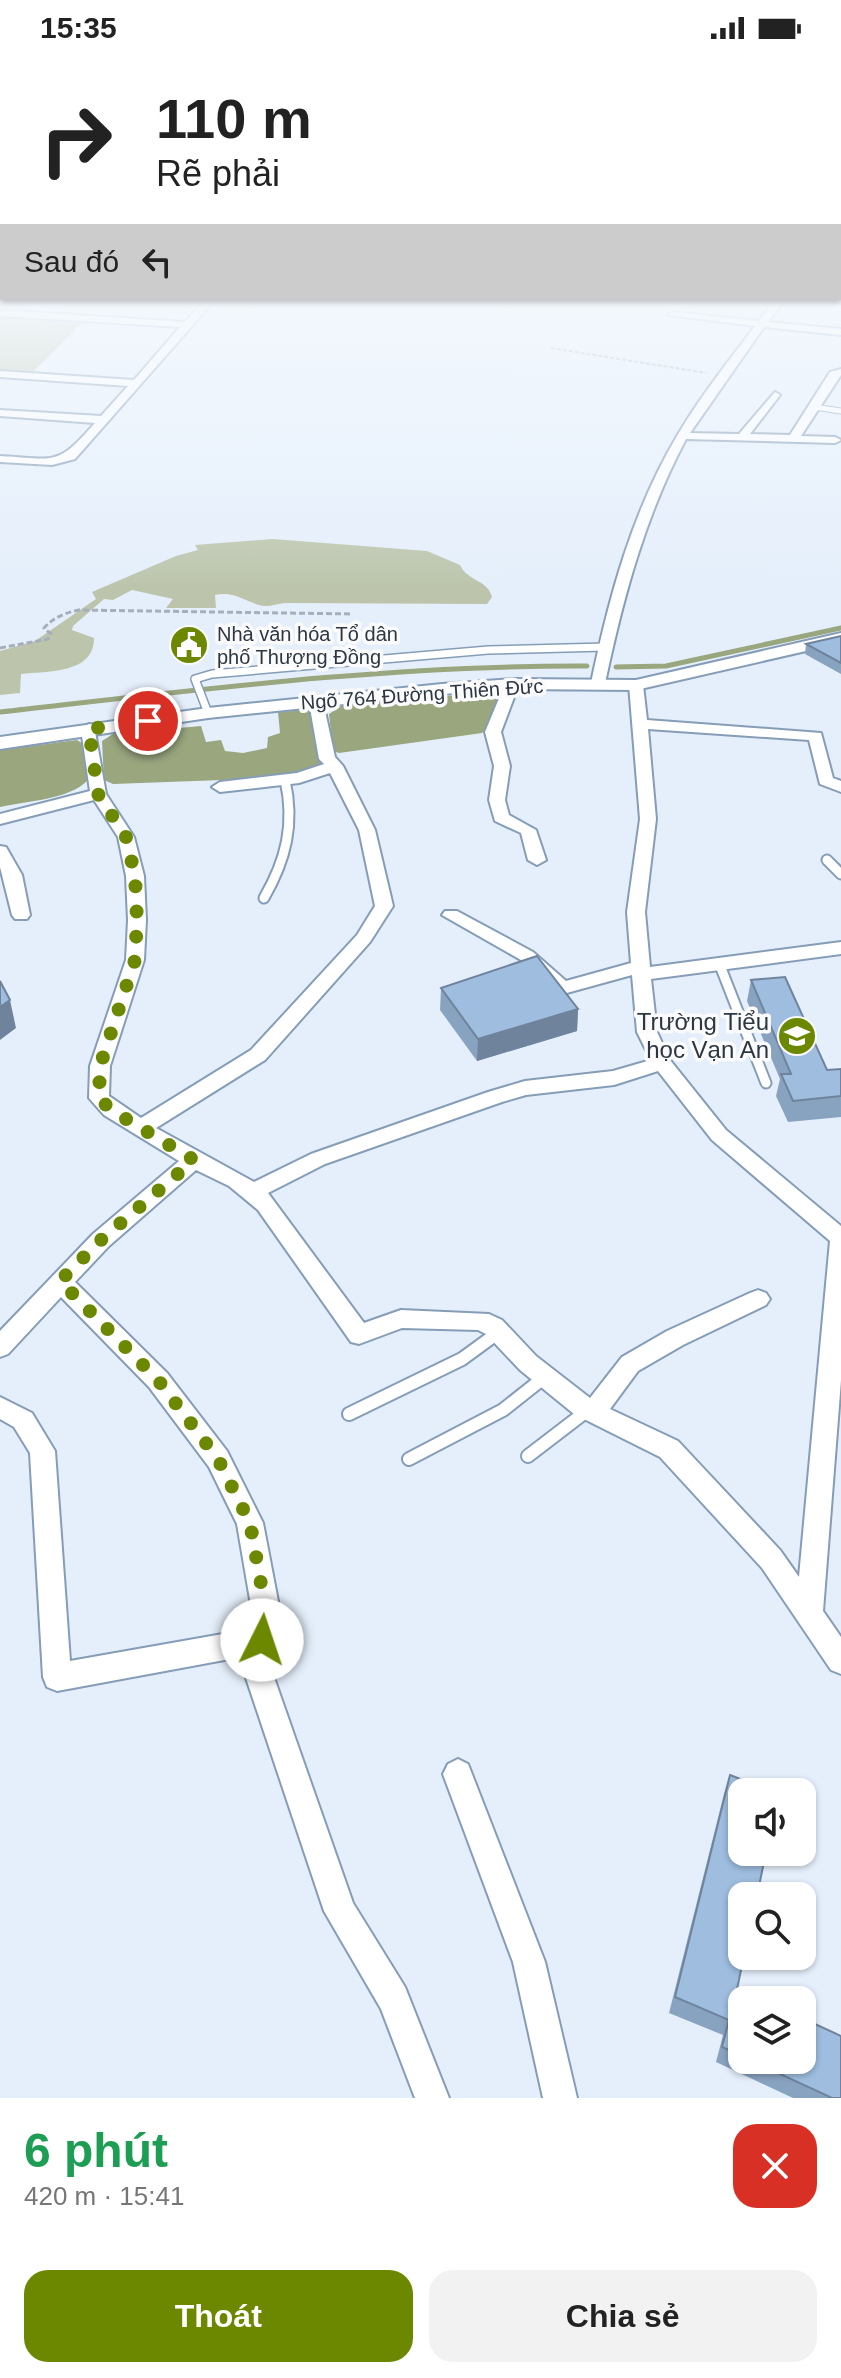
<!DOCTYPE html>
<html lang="vi">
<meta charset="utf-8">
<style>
body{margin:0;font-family:Arial,sans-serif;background:#f2f2f2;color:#222;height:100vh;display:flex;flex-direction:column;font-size:30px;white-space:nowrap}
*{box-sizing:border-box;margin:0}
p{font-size:26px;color:#767676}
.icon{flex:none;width:44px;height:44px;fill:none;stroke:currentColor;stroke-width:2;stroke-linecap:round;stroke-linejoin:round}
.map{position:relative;height:2042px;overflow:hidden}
.drawer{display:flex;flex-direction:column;background:#fff;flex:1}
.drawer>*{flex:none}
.guide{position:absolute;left:0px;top:0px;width:842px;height:244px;box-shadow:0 2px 6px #0004;background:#fff;color:#222;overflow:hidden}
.fabs{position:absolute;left:728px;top:1722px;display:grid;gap:16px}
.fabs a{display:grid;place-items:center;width:88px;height:88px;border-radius:16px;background:#fff;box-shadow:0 2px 6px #0004;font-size:40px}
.pin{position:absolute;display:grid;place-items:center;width:68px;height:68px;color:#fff;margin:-34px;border:4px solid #fff;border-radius:50%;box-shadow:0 2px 8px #0007}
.me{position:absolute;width:88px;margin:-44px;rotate:4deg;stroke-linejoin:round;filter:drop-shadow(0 0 6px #0008)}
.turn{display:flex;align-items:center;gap:28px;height:168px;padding:0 24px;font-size:36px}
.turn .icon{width:104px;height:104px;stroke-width:2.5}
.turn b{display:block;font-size:56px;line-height:68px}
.then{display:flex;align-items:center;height:76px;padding:0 24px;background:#0003;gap:16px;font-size:30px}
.round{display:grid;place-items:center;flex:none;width:84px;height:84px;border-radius:24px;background:#f2f2f2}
.summary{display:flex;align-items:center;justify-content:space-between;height:136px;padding:0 24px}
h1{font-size:48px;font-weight:700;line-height:60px;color:#1e9e55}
.action{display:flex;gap:16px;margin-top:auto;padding:16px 24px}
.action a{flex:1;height:92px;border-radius:24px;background:#6b8800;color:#fff;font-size:32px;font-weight:700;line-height:92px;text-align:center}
.action a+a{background:#f2f2f2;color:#222}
.status{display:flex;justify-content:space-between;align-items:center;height:56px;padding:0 40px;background:#fff;direction:ltr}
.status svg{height:22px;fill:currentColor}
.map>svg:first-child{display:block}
.green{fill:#bcc5ac}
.water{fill:#99a67e}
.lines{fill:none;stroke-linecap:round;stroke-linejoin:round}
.stream{stroke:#99a67e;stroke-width:5}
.service-far3-casing{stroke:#859db7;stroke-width:7}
.service-far2-casing{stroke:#859db7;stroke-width:10}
.service-far1-casing{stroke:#859db7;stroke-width:13}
.service-casing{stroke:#859db7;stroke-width:16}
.minor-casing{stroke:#859db7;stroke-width:4}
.tertiary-casing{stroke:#859db7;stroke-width:4}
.path-far1{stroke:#a5afbb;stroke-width:2;stroke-dasharray:4 2;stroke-linecap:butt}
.path{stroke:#a5afbb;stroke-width:3;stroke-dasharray:6 3;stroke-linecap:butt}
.service-far3{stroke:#fff;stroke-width:5}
.service-far2{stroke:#fff;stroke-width:7}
.service-far1{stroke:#fff;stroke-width:9}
.service{stroke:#fff;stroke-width:12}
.minor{fill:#fff;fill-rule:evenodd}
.tertiary{fill:#fff;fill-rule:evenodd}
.wall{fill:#88a3c0}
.shaded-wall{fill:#6f849c}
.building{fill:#9ebddf;stroke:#6f849c;stroke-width:2}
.route{stroke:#6b8800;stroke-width:14;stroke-dasharray:0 25.2}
.labels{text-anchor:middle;stroke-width:7;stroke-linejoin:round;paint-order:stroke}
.far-poi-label{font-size:20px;fill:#2d3742;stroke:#fbfbfb;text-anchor:start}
.far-street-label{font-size:20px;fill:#2d3742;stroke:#fbfbfb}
.poi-label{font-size:24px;fill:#2d3742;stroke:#fbfbfb;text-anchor:end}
</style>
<div class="status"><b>15:35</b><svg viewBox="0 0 49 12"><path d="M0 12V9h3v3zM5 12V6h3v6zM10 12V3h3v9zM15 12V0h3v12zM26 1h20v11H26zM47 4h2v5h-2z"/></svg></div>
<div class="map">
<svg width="841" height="2042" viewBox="0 0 841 2042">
<rect width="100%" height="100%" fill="#e5effb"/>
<g class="green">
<polygon points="0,262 82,267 33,316 0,314"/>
<path d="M273 483 427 495 460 509C467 525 488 524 492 541L487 548 285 547C276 548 267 552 259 549 243 544 233 535 215 539L216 552H166L173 543 132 534 113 544 104 543 73 570 72 574 94 582C94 618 48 615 21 618L20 637 0 639V595L35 585 96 543 92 536 176 500 198 494 195 489Z"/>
</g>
<g class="water">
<polygon points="482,637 490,637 499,645 490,669 482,677 339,697 333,695 329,658 343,649"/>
<polygon points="307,654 312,655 323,702 317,712 277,722 113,728 104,724 102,685 113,678 201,670 206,686 221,684 225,695 243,697 267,692 268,681 280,677 278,656"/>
<path d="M77 684 83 688 88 724C69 744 26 745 0 751V694Z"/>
</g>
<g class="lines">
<g class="stream">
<polyline points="616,611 666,610 841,572"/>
<path d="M0 656C196 634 390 609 587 610"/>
</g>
<g class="service-far3-casing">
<polyline id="service-far3" points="814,351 841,355"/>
</g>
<g class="service-far2-casing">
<polyline id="service-far2" points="208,657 195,623 212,618 488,594 605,591"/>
</g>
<g class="service-far1-casing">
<g id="service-far1">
<polyline points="827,804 841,818"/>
<path d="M264 842C286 804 295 768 285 724"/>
<polyline points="719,907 766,1027"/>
</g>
</g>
<g class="service-casing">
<g id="service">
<polyline points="349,1358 462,1303 499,1276"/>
<polyline points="528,1400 588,1354"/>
<polyline points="409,1403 503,1354 546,1320"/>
</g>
</g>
<g class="minor-casing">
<g id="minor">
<path d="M204 245H214L75 403 52 409 0 406V400C57 403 56 411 95 367L0 360V354L101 360 128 330 0 321V315L134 324 180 271 0 260V254L185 266Z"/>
<path d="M774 245H784L768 266 841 273V279L764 271 690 377 739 378 775 336 780 339 750 378 790 379 830 316 841 313V319L801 380 835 381 841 384 835 387 686 383C645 460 623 542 605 627L603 630H593L591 627C609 541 632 456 677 380 700 341 728 306 755 270L668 259 673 256 759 265Z"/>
<polygon points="512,624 519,628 501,676 510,710 505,744 509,759 536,774 546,804 537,809 528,804 521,777 495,765 489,744 494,710 485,676 505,628"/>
<path d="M636 625 643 629 647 664 821 677 833 722 841 725V736L820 728 809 684 648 673 656 763 645 856 650 911 841 886V898L651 923 657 976 670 1004 726 1074 841 1170V1324L823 1555 841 1581V1618L831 1614 762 1512 660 1401 574 1358 520 1314 486 1278 478 1274 402 1272 359 1288 351 1286 258 1154 229 1130 196 1114 109 1190 75 1226 167 1317 227 1395 263 1467 281 1561 271 1613 353 1847 405 1931 449 2042H415L381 1953 324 1855 243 1613 246 1600 57 1635 47 1631 43 1621 30 1397 14 1371 0 1363V1341L32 1357 55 1395 70 1605 251 1573 253 1561 237 1468 209 1411 149 1331 61 1241 8 1298 0 1301V1275L93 1178 179 1105 104 1059 89 1042 90 1010 126 904 128 864 126 820 118 781 94 744 0 768V758L90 735 81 673 89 668 94 670 106 738 134 781 144 820 146 864 144 904 110 1010 109 1040 141 1062 251 994 357 879 375 850 359 774 330 717 299 727 220 736 212 731 220 726 297 717 324 708 319 703 309 646 316 642 323 646 335 701 343 710 375 774 393 850 370 886 265 1004 156 1072 254 1126 311 1098 488 1036 525 1025 613 1015 651 1004 637 976 632 919 563 938 556 936 521 904 442 859 445 855H457L533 896 566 925 631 907 627 856 640 763 629 629ZM658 1015 712 1084 830 1185 799 1521 780 1494 678 1385 610 1353 638 1315 683 1289 766 1249 770 1243 766 1237 758 1234 750 1237 667 1275 622 1301 590 1342 536 1300 502 1264 489 1258 401 1254 364 1267 268 1137 325 1108 502 1046 526 1039 614 1029Z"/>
<polygon points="0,790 6,791 22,819 30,859 27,863 15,863 12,859 0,811"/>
<polygon points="458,1703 468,1708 545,1906 577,2042 543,2042 513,1906 443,1718 448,1708"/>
</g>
</g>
<g class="tertiary-casing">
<polygon id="tertiary" points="841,577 841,587 636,634 512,633 442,638 208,662 0,693 0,681 208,652 442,628 512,623 636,624"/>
</g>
<polyline class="path-far1" points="551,292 706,317"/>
<path class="path" d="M0 592 48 583 51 578 44 572C54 561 65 557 79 554L353 558"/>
<use href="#service-far3" class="service-far3"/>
<use href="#service-far2" class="service-far2"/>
<use href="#service-far1" class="service-far1"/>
<use href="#service" class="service"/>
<use href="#minor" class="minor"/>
<use href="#tertiary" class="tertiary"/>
</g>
<g class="wall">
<polygon points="841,580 841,618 805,598 806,588"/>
<polygon points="751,924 827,1014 841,1013 841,1061 788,1066 776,1040 780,1023 747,945"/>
<polygon points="441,932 578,953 577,975 477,1005 440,954"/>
<polygon points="730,1719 737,1933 742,1944 742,2004 802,2004 841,2042 793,2042 716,2006 723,1979 669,1957 724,1738"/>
</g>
<g class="shaded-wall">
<polygon points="10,944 16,972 0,984 0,951"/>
<polygon points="578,953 577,975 477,1005 478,983"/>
</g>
<g class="building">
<polygon points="841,580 841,607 806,588"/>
<polygon points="537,900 578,953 478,983 441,932"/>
<polygon points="785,921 827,1014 841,1013 841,1040 793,1045 781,1018 791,1018 751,924"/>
<polygon points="0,925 10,944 0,951"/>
<polygon points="730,1719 774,1736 742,1736 742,1796 766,1796 757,1840 742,1840 742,1900 744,1900 737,1933 761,1944 742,1944 742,2000 722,1991 729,1964 675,1941"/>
<polygon points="802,1962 841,1980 841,2042 832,2042 750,2004 802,2004"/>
</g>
<linearGradient id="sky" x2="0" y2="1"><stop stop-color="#88aebe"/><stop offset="0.46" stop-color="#f3f8fd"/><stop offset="1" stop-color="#f3f8fd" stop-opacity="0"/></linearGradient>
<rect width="841" height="531" fill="url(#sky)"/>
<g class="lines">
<polyline class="route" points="148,665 89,673 98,738 126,781 135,820 137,864 135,904 100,1010 99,1042 111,1054 194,1104 101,1184 60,1225 158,1324 218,1403 250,1467 267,1561 262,1584"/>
</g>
<defs>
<g id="civic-disc" transform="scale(2)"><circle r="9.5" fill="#6b8800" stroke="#fbfbfb"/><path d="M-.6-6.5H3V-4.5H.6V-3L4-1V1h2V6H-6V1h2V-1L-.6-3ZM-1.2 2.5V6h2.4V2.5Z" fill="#fff"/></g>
<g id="school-disc" transform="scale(2)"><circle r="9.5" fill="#6b8800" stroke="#fbfbfb"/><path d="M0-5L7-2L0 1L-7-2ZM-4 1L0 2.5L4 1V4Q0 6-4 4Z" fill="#fff"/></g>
</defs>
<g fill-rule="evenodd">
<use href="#civic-disc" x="189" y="589"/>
<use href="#school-disc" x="797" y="980"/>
</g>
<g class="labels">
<g class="far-poi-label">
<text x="217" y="585">Nhà văn hóa Tổ dân<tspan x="217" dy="23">phố Thượng Đồng</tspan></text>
</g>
<g class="far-street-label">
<text transform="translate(422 638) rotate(-4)" y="7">Ngõ 764 Đường Thiên Đức</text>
</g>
<g class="poi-label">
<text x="769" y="974">Trường Tiểu<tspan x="769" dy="28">học Vạn An</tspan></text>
</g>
</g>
</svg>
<div class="fabs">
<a><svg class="icon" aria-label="sound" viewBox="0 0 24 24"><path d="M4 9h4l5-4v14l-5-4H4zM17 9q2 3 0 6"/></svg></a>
<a><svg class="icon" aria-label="search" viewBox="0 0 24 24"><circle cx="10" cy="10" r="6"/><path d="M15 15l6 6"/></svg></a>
<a><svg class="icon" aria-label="layers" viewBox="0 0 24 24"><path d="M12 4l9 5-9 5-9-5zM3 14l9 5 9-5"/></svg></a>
</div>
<div class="pin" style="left:148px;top:665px;background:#d93025"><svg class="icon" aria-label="arrive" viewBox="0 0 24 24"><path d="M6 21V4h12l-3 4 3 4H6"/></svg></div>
<svg class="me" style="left:262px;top:1584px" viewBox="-20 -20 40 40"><circle r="19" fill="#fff"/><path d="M0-13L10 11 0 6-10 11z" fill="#6b8800"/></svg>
<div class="guide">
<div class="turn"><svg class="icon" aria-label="right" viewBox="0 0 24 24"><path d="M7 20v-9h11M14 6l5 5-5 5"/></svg><div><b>110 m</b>Rẽ phải</div></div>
<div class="then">Sau đó<svg class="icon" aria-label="left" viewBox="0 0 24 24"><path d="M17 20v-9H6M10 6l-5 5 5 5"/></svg></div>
</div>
</div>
<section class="drawer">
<div class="summary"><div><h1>6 phút</h1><p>420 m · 15:41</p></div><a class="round" style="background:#d93025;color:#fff"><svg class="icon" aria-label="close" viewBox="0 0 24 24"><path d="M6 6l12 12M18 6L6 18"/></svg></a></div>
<div class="action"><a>Thoát</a><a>Chia sẻ</a></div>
</section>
